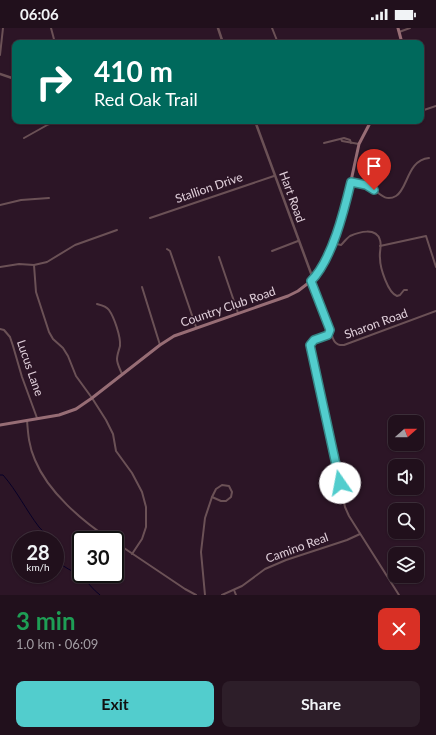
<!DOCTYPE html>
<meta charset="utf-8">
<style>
body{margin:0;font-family:Lato,sans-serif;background:#2d1e29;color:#f1f3f6;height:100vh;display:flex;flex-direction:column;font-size:15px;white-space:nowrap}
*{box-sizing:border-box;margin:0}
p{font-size:13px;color:#a29da3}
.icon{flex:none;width:22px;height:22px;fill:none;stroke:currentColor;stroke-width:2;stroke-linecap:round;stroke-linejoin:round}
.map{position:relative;height:567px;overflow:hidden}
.drawer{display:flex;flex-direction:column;background:#21101c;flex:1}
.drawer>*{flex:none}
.hud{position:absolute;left:12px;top:12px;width:412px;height:84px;border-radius:8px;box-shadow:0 1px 3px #0004,0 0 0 1px #3e303b;background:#00695c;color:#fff;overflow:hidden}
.needle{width:26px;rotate:69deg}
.controls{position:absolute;left:388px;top:387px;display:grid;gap:8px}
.controls a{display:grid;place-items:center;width:36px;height:36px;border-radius:8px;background:#21101c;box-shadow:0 1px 3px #0004,0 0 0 1px #3e303b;font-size:20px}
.speed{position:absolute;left:12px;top:503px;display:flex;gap:8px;font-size:20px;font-weight:700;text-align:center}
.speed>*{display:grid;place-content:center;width:52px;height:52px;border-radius:50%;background:#21101c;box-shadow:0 1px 3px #0004,0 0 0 1px #3e303b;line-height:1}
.speed small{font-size:10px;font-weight:400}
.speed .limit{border:2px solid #111;border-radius:6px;background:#fff;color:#111}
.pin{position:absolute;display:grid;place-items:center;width:34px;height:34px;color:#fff;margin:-41px -17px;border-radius:50% 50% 50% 0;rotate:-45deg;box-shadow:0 0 4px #0007}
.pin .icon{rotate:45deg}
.me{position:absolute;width:44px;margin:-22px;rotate:348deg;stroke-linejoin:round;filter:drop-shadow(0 0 3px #0008)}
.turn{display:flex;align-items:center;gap:14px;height:84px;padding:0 16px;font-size:18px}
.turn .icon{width:52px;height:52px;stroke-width:2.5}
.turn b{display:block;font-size:28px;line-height:34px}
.round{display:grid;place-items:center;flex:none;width:42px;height:42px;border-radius:8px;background:#2d1e29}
.head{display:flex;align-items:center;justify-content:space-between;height:68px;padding:0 16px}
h1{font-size:24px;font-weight:700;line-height:30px;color:#1e9e55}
.cta{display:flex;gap:8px;margin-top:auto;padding:8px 16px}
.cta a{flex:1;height:46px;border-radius:8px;background:#52cdcd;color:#111;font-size:16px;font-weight:700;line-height:46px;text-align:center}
.cta a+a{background:#2d1e29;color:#f1f3f6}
.status{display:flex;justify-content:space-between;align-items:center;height:28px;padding:0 20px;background:#21101c;direction:ltr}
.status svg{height:11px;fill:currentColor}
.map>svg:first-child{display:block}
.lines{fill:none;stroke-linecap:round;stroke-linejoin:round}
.stream{stroke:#070027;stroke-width:1}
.minor{stroke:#6b5156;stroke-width:2}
.tertiary{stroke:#6b5156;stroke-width:2.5}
.secondary{stroke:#976d75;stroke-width:3}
.route-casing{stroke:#358585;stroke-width:10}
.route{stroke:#52cdcd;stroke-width:7}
.labels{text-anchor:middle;stroke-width:3.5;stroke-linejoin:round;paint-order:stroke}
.street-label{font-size:12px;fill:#e2d1dc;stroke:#2c1526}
</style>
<div class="status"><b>06:06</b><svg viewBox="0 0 49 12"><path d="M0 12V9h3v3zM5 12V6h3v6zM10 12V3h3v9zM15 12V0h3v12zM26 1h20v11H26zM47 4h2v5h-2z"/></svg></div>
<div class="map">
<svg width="436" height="567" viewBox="0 0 436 567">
<rect width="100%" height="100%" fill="#2c1526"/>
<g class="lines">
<g class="stream">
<path d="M0 447H3C17 463 26 482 39 499 43 504 48 506 52 512"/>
<path d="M55 532C63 539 73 543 82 549 88 554 93 562 100 567"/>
</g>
<g class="minor">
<polyline points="51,0 55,15"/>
<polyline points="272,0 278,15"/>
<polyline points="399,4 410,0"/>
<polyline points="0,27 3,0"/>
<polyline points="421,83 436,78"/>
<polyline points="24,110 49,96"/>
<polyline points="341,111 342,113 359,116"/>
<polyline points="324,115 344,110 350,112 351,115"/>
<path d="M351 154C357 155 364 155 369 158 378 163 384 175 396 168 408 161 407 132 429 130"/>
<polyline points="0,177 21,172 49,170"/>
<polyline points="150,190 274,148"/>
<path d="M332 215 341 217C344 214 347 210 350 208 359 204 376 199 380 212 382 218 379 224 380 230 380 240 388 265 397 268L400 267 404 262H407"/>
<polyline points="380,218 426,208 436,239"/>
<polyline points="167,221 170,223 196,299"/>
<polyline points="272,223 298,213"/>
<polyline points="219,229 238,285"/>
<polyline points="34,237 36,264 49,304 53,311 63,320 68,328 76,348 92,370 106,392 113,406 116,423 132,445 142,464 146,479 146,499 142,511 132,526"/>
<polyline points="0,239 19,236 34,237 47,234 75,217 117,202"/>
<polyline points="311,253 330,303 328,307 314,312 310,317 345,479 349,488 399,567"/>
<polyline points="142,259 160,317"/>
<path d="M97 276C101 277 106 278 109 282 114 289 121 309 120 318 119 322 117 327 117 331 117 336 120 341 122 346"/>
<polyline points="0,301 4,302 10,309 13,318 22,349 37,390"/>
<path d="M331 304C333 312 335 318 344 317L436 283"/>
<path d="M27 392C28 406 29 419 35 432 48 464 82 493 111 512"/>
<polygon points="222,457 229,458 232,464 231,469 226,473 221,473 212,469 216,461"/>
<polyline points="115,514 185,561 196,567"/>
<polyline points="234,562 236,567"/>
<polyline points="205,567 201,524 205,490 212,469"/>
<polyline points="222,567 242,558 265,541 286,532 347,512 360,506"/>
</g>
<g class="tertiary">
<polyline points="218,0 223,15"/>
<polyline points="0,46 15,51"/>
<polyline points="47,93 49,96 55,93"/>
<polyline points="255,93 312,248 314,250"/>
</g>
<g class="secondary">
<polyline points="398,0 402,15"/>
<polyline points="0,397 59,387 76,381 92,370 160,317 174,308 288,268 298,263 311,253 323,238 346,176 359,116 371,93"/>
</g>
</g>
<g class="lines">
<g class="route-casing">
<path id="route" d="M340 455 310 317 314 312 328 307 330 302 311 253C332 232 344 183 351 154L366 157 374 162"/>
</g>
<use href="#route" class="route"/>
</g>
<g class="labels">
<g class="street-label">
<text transform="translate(209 160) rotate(-19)" y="4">Stallion Drive</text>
<text transform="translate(292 169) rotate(70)" y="4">Hart Road</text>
<text transform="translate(228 279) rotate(-19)" y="4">Country Club Road</text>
<text transform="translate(376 296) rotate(-20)" y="4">Sharon Road</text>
<text transform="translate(30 340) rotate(71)" y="4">Lucus Lane</text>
<text transform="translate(297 520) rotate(-20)" y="4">Camino Real</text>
</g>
</g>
</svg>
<div class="controls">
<a><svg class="needle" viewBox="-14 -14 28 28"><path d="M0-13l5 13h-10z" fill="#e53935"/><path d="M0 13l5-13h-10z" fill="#a29da3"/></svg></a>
<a><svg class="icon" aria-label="sound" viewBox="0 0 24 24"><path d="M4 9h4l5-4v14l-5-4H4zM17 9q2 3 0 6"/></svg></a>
<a><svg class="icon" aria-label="search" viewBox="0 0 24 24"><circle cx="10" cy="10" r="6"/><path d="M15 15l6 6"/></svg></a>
<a><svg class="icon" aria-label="layers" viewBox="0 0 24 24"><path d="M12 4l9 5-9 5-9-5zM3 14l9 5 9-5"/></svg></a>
</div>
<div class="speed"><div>28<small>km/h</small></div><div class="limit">30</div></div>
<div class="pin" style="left:374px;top:162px;background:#d93025"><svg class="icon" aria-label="arrive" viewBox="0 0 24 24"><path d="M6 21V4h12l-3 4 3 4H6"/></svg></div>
<svg class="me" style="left:340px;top:455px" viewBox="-20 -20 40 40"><circle r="19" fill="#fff"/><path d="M0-13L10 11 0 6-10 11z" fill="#52cdcd"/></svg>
<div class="hud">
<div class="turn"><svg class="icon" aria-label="right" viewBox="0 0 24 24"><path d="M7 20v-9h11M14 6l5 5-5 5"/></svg><div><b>410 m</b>Red Oak Trail</div></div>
</div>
</div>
<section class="drawer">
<div class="head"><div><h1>3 min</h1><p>1.0 km · 06:09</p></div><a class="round" style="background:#d93025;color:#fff"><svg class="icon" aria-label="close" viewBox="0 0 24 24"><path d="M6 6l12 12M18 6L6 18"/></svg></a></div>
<div class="cta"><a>Exit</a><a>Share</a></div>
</section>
